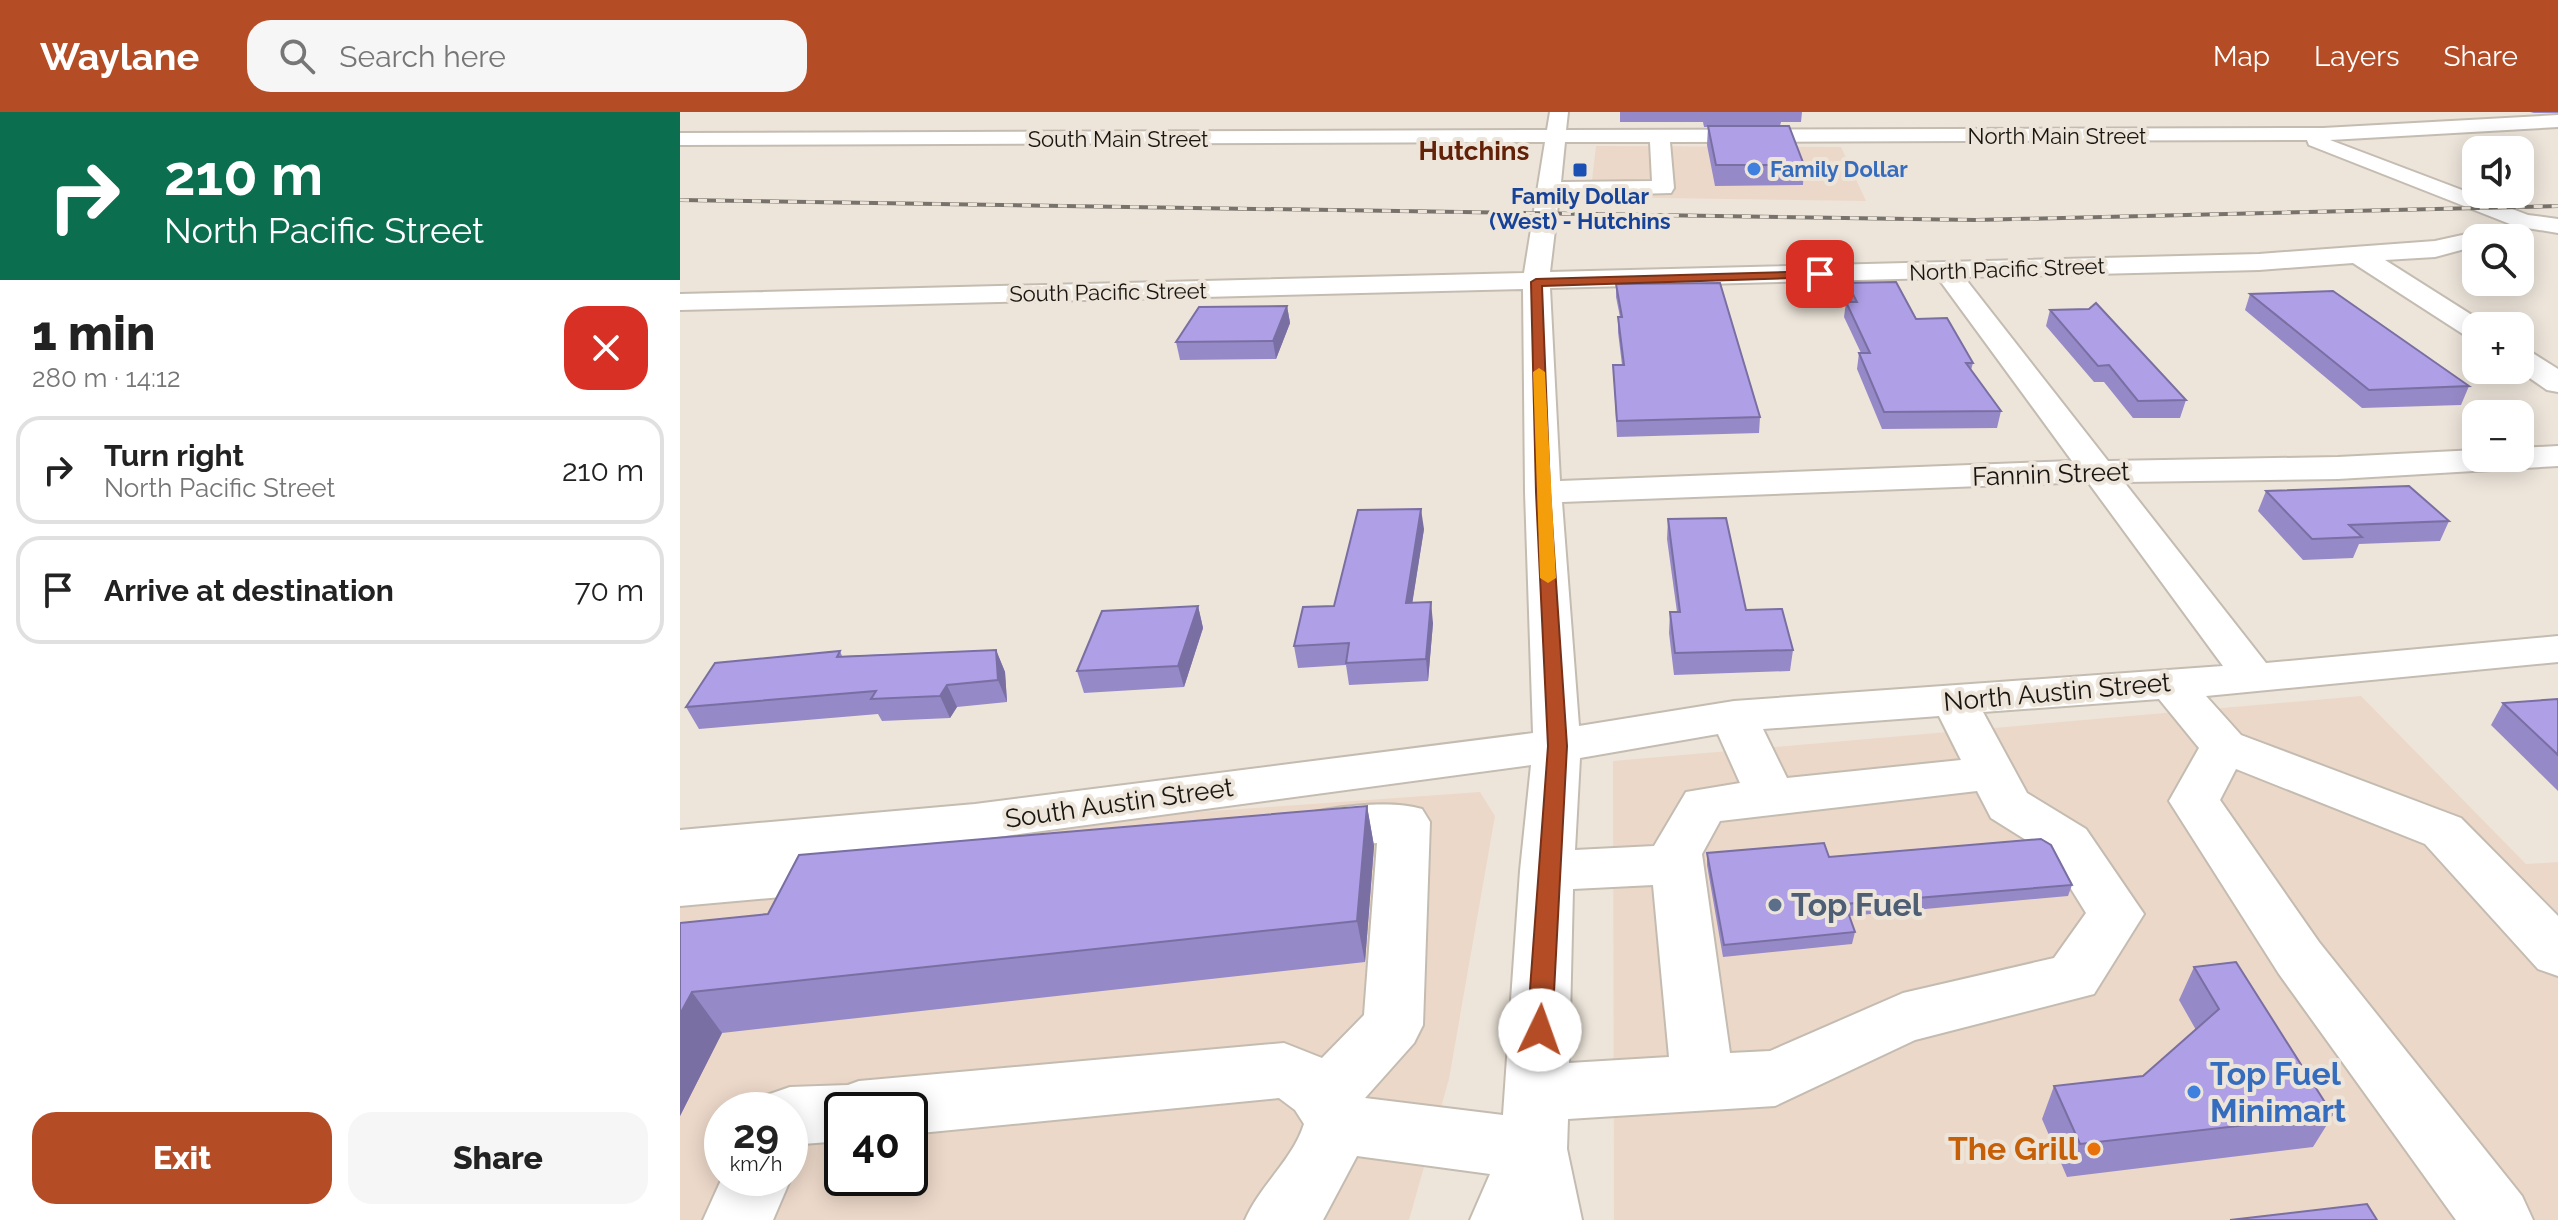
<!DOCTYPE html>
<meta charset="utf-8">
<style>
body{margin:0;font-family:Raleway,sans-serif;background:#f6f6f6;color:#222;height:100vh;display:flex;flex-direction:column;font-size:30px;white-space:nowrap}
*{box-sizing:border-box;margin:0}
p{font-size:26px;color:#767676}
.icon{flex:none;width:44px;height:44px;fill:none;stroke:currentColor;stroke-width:2;stroke-linecap:round;stroke-linejoin:round}
.map{position:relative;flex:1;overflow:hidden}
.details{display:flex;flex-direction:column;background:#fff;width:680px}
.details>*{flex:none}
.top-card{background:#0b6e4f;color:#fff;overflow:hidden}
.tools{position:absolute;left:1782px;top:24px;display:grid;gap:16px}
.tools a{display:grid;place-items:center;width:72px;height:72px;border-radius:16px;background:#fff;box-shadow:0 4px 20px #0003;font-size:40px}
.speed{position:absolute;left:24px;top:980px;display:flex;gap:16px;font-size:40px;font-weight:700;text-align:center}
.speed>*{display:grid;place-content:center;width:104px;height:104px;border-radius:50%;background:#fff;box-shadow:0 4px 20px #0003;line-height:1}
.speed small{font-size:20px;font-weight:400}
.speed .limit{border:4px solid #111;border-radius:12px;background:#fff;color:#111}
.pin{position:absolute;display:grid;place-items:center;width:68px;height:68px;color:#fff;margin:-34px;border-radius:16px;box-shadow:0 4px 12px #0006}
.me{position:absolute;width:88px;margin:-44px;rotate:3deg;stroke-linejoin:round;filter:drop-shadow(0 0 6px #0008)}
.turn{display:flex;align-items:center;gap:28px;height:168px;padding:0 32px;font-size:36px}
.turn .icon{width:104px;height:104px;stroke-width:2.5}
.turn b{display:block;font-size:56px;line-height:68px}
.round{display:grid;place-items:center;flex:none;width:84px;height:84px;border-radius:24px;background:#f6f6f6}
.head{display:flex;align-items:center;justify-content:space-between;height:136px;padding:0 32px}
h1{font-size:48px;font-weight:800;line-height:60px}
.action{display:flex;gap:16px;margin-top:auto;padding:16px 32px}
.action a{flex:1;height:92px;border-radius:24px;background:#b44d26;color:#fff;font-size:32px;font-weight:800;line-height:92px;text-align:center}
.action a+a{background:#f6f6f6;color:#222}
ul{padding:0;list-style:none}
li{display:flex;align-items:center;gap:24px;height:108px;margin:0 16px 12px;padding:0 16px;border:4px solid #e0e0e0;border-radius:24px}
li div{flex:1}
li b{display:block;font-size:30px}
li em{font-style:normal}
header{display:flex;align-items:center;gap:48px;box-sizing:border-box;height:112px;padding:0 40px;background:#b44d26;color:#fff}
header strong{font-size:38px}
nav{display:flex;gap:44px;margin-inline-start:auto;font-size:28px}
.search{width:560px;height:72px;background:#f6f6f6;display:flex;align-items:center;gap:20px;box-sizing:border-box;padding:0 28px;border-radius:24px;color:#767676;font-size:30px}
main{display:flex;flex:1;min-height:0}
.map>svg:first-child{display:block}
.commercial{fill:#ecd8c9;fill-rule:evenodd}
.lines{fill:none;stroke-linecap:round;stroke-linejoin:round}
.minor-casing{stroke:#c4bcb1;stroke-width:4}
.minor{fill:#fff;fill-rule:evenodd}
.rail-casing{stroke:#77726b;stroke-width:4}
.rail{stroke:#ede5da;stroke-width:3;stroke-dasharray:9;stroke-linecap:butt}
.wall{fill:#9689c7}
.shaded-wall{fill:#7a6fa2}
.building{fill:#ae9fe7;stroke:#7a6fa2;stroke-width:2}
.route{fill:#b44d26;stroke:#753219;stroke-width:2}
.slow{fill:#f59e0b}
.shop-dot{fill:#3f7fe0;stroke:#ede5da;stroke-width:3}
.transit-dot{fill:#1a4fb4;stroke:#ede5da;stroke-width:3}
.service-dot{fill:#5c6f8a;stroke:#ede5da;stroke-width:3}
.food-dot{fill:#e8710a;stroke:#ede5da;stroke-width:3}
.labels{text-anchor:middle;stroke-width:8;stroke-linejoin:round;paint-order:stroke}
.far-street-label{font-size:22px;fill:#191612;stroke:#ede5da}
.far-shop-label{font-size:22px;font-weight:bold;fill:#366cbe;stroke:#ede5da;text-anchor:start}
.far-transit-label{font-size:22px;font-weight:bold;fill:#164399;stroke:#ede5da}
.far-quarter-label{font-size:26px;font-weight:bold;fill:#632208;stroke:#ede5da}
.street-label{font-size:26px;fill:#191612;stroke:#ede5da}
.near-service-label{font-size:32px;font-weight:bold;fill:#4e5e75;stroke:#ede5da;text-anchor:start}
.near-shop-label{font-size:32px;font-weight:bold;fill:#366cbe;stroke:#ede5da;text-anchor:start}
.near-food-label{font-size:32px;font-weight:bold;fill:#c56008;stroke:#ede5da;text-anchor:end}
</style>
<header>
<strong>Waylane</strong>
<div class="search"><svg class="icon" aria-label="search" viewBox="0 0 24 24"><circle cx="10" cy="10" r="6"/><path d="M15 15l6 6"/></svg>Search here</div>
<nav><a>Map</a><a>Layers</a><a>Share</a></nav>
</header>
<main>
<section class="details">
<div class="top-card">
<div class="turn"><svg class="icon" aria-label="right" viewBox="0 0 24 24"><path d="M7 20v-9h11M14 6l5 5-5 5"/></svg><div><b>210 m</b>North Pacific Street</div></div>
</div>
<div class="head"><div><h1>1 min</h1><p>280 m · 14:12</p></div><a class="round" style="background:#d93025;color:#fff"><svg class="icon" aria-label="close" viewBox="0 0 24 24"><path d="M6 6l12 12M18 6L6 18"/></svg></a></div>
<ul>
<li><svg class="icon" aria-label="right" viewBox="0 0 24 24"><path d="M7 20v-9h11M14 6l5 5-5 5"/></svg><div><b>Turn right</b><p>North Pacific Street</p></div><em>210 m</em></li>
<li><svg class="icon" aria-label="arrive" viewBox="0 0 24 24"><path d="M6 21V4h12l-3 4 3 4H6"/></svg><div><b>Arrive at destination</b></div><em>70 m</em></li>
</ul>
<div class="action"><a>Exit</a><a>Share</a></div>
</section>
<div class="map">
<svg width="1878" height="1108" viewBox="0 0 1878 1108">
<rect width="100%" height="100%" fill="#ede5da"/>
<g class="commercial">
<polygon points="916,34 1161,35 1186,89 910,85"/>
<polygon points="1681,584 1846,752 1878,750 1878,1108 934,1108 933,649"/>
<path d="M800 680 815 704 769 967 729 1108H0V740L151 726ZM42 998H110V1066H42ZM162 998H230V1066H162Z"/>
</g>
<g class="lines">
<g class="minor-casing">
<g id="minor">
<path d="M870 0H888L886 18 1643 16 1878 3V15L1650 28 1848 103 1878 107V121L1835 114 1629 33 1627 28 990 30 994 76 991 81 879 84 870 160 1579 142 1755 129 1796 120 1805 122 1808 126H1796V134L1755 145 1705 148 1806 212 1808 214H1796V227L1786 224 1673 151 1579 158 1284 165 1428 349 1658 345 1796 338V346H1840V336L1878 334V354L1658 367 1444 370 1586 551 1878 524V550L1526 584 1561 623 1781 706 1878 804V864L1858 857 1745 732 1556 657 1540 688 1639 830 1842 1084 1853 1108H1776L1599 862 1489 689 1519 636 1479 587 1303 600 1347 681 1406 717 1464 802 1414 882 1235 928 1095 994 888 1007 887 1037 902 1108H790L810 1062 677 1044 643 1108H565C580 1073 612 1049 624 1012L615 998 599 986 230 1022V998H162V1029L110 1033V998H81L87 983 110 975 168 973 179 969 604 931 642 946 684 903 697 731 632 737 614 731 606 718 614 705C648 695 709 687 742 697L750 710 743 913 734 931 685 986 823 1003 840 759 851 653 295 728 172 740 188 745 196 759 188 773 169 779 0 794V718L295 692 853 621 845 380 843 177 0 198V182L844 161 865 30 0 33V21L867 18ZM885 30H970L972 69 881 70ZM1258 166 1392 349 880 369 870 176ZM1408 370 1543 554 1054 589 899 614 882 390ZM1259 604 1281 648 1107 666 1083 617ZM1038 622 1060 671 1006 680 974 734 895 738 900 646ZM1297 679 1311 706 1370 743 1406 801 1374 846 1223 881 1090 939 1050 941 1022 742 1040 709ZM973 773 989 945 889 951 893 777Z"/>
<polygon points="1840,237 1851,240 1878,257 1878,280 1867,278 1838,258"/>
<polygon points="110,1065 111,1066 93,1108 23,1108 42,1066"/>
</g>
</g>
<use href="#minor" class="minor"/>
<g class="rail-casing">
<polyline id="rail" points="0,88 1296,108 1878,94"/>
</g>
<use href="#rail" class="rail"/>
</g>
<g class="wall">
<polygon points="940,0 1122,0 1121,10 1101,10 1100,14 1124,53 1123,73 1035,74 1027,33 1028,15 1024,15 1023,10 940,10"/>
<polygon points="1850,0 1878,0 1878,1 1854,1"/>
<polygon points="1167,171 1236,207 1293,251 1291,258 1321,299 1317,316 1202,317 1177,257 1179,241 1181,241 1164,205 1166,190 1168,190 1165,185"/>
<polygon points="936,172 1080,305 1079,321 937,325 933,253 942,253 938,220 938,205 940,205 936,185"/>
<polygon points="1570,182 1789,274 1781,293 1682,296 1565,198"/>
<polygon points="607,194 610,211 596,247 500,248 496,230"/>
<polygon points="1370,198 1506,288 1500,306 1453,306 1424,270 1414,270 1366,214"/>
<polygon points="1586,379 1769,409 1760,429 1679,432 1673,446 1623,448 1578,399"/>
<polygon points="988,407 1066,498 1113,538 1110,559 994,563 989,521 990,500 997,500 987,427"/>
<polygon points="744,417 732,491 753,511 748,569 669,573 666,553 618,556 614,534 654,494"/>
<polygon points="518,494 523,516 504,575 404,581 397,559"/>
<polygon points="316,538 325,560 327,590 277,595 270,606 202,609 198,602 19,617 6,595 160,539 162,544"/>
<polygon points="1878,587 1878,679 1811,613 1823,591"/>
<polygon points="687,694 694,734 685,850 42,921 0,1004 0,811 88,802"/>
<polygon points="1027,741 1149,745 1392,773 1388,784 1169,804 1175,820 1172,832 1043,845 1027,753"/>
<polygon points="1514,855 1653,1003 1633,1035 1387,1065 1362,1007 1374,974 1463,964 1516,918 1499,888"/>
</g>
<g class="shaded-wall">
<polygon points="607,194 610,211 596,247 593,229"/>
<polygon points="741,397 744,417 729,512 726,491"/>
<polygon points="751,490 753,511 748,569 746,547"/>
<polygon points="518,494 523,516 504,575 498,554"/>
<polygon points="316,538 325,560 327,590 318,568"/>
<polygon points="267,573 277,595 270,606 260,584"/>
<polygon points="687,694 694,734 685,850 677,809"/>
<polygon points="12,880 42,921 0,1004 0,902"/>
</g>
<g class="building">
<polygon points="1028,14 1109,14 1124,53 1036,53"/>
<polygon points="1216,170 1236,207 1267,206 1293,251 1286,251 1321,299 1204,300 1179,241 1190,241 1166,190 1177,190 1167,171"/>
<polygon points="1040,171 1080,305 937,309 933,253 944,253 938,205 942,205 936,172"/>
<polygon points="1653,179 1789,274 1689,278 1570,182"/>
<polygon points="1416,191 1506,288 1458,289 1429,253 1418,254 1370,198 1409,197"/>
<polygon points="607,194 593,229 496,230 519,195"/>
<polygon points="1729,374 1769,409 1669,413 1682,425 1632,427 1586,379"/>
<polygon points="741,397 726,491 751,490 746,547 666,551 669,531 614,534 623,495 654,494 678,398"/>
<polygon points="1046,406 1066,498 1102,497 1113,538 995,541 990,500 1000,500 988,407"/>
<polygon points="518,494 498,554 397,559 422,499"/>
<polygon points="316,538 318,568 267,573 260,584 191,587 196,579 6,595 35,551 160,539 157,545"/>
<polygon points="1878,587 1878,643 1823,591"/>
<polygon points="687,694 677,809 12,880 0,902 0,811 88,802 119,743"/>
<polygon points="1361,727 1371,733 1392,773 1165,792 1175,820 1044,833 1027,741 1144,731 1149,745"/>
<polygon points="1556,850 1653,1003 1400,1032 1374,974 1463,964 1539,897 1514,855"/>
<polygon points="1687,1092 1697,1108 1550,1108"/>
</g>
<polygon class="route" points="1140,159 1144,160 1144,165 862,174 870,380 887,634 872,918 868,925 860,928 851,925 847,918 868,634 856,380 851,170 856,167"/>
<polygon class="slow" points="859,256 865,260 876,466 868,471 860,466 853,260"/>
<g class="shop-dot">
<circle cx="1074" cy="57" r="8"/>
<circle cx="1514" cy="980" r="8"/>
</g>
<rect class="transit-dot" x="892" y="50" width="16" height="16" rx="4"/>
<circle class="service-dot" cx="1095" cy="793" r="8"/>
<circle class="food-dot" cx="1414" cy="1037" r="8"/>
<g class="labels">
<g class="far-street-label">
<text x="1377" y="32">North Main Street</text>
<text x="438" y="35">South Main Street</text>
<text transform="translate(1327 157) rotate(-2)" y="8">North Pacific Street</text>
<text transform="translate(428 180) rotate(-1)" y="8">South Pacific Street</text>
</g>
<g class="far-shop-label">
<text x="1090" y="65">Family Dollar</text>
</g>
<g class="far-transit-label">
<text x="900" y="92">Family Dollar<tspan x="900" dy="25">(West) - Hutchins</tspan></text>
</g>
<g class="far-quarter-label">
<text x="794" y="48">Hutchins</text>
</g>
<g class="street-label">
<text transform="translate(1371 362) rotate(-2)" y="9">Fannin Street</text>
<text transform="translate(1377 580) rotate(-5)" y="9">North Austin Street</text>
<text transform="translate(439 691) rotate(-8)" y="9">South Austin Street</text>
</g>
<g class="near-service-label">
<text x="1111" y="804">Top Fuel</text>
</g>
<g class="near-shop-label">
<text x="1530" y="973">Top Fuel<tspan x="1530" dy="37">Minimart</tspan></text>
</g>
<g class="near-food-label">
<text x="1398" y="1048">The Grill</text>
</g>
</g>
</svg>
<div class="tools">
<a><svg class="icon" aria-label="sound" viewBox="0 0 24 24"><path d="M4 9h4l5-4v14l-5-4H4zM17 9q2 3 0 6"/></svg></a>
<a><svg class="icon" aria-label="search" viewBox="0 0 24 24"><circle cx="10" cy="10" r="6"/><path d="M15 15l6 6"/></svg></a>
<a>+</a>
<a>−</a>
</div>
<div class="speed"><div>29<small>km/h</small></div><div class="limit">40</div></div>
<div class="pin" style="left:1140px;top:162px;background:#d93025"><svg class="icon" aria-label="arrive" viewBox="0 0 24 24"><path d="M6 21V4h12l-3 4 3 4H6"/></svg></div>
<svg class="me" style="left:860px;top:918px" viewBox="-20 -20 40 40"><circle r="19" fill="#fff"/><path d="M0-13L10 11 0 6-10 11z" fill="#b44d26"/></svg>
</div>
</main>
